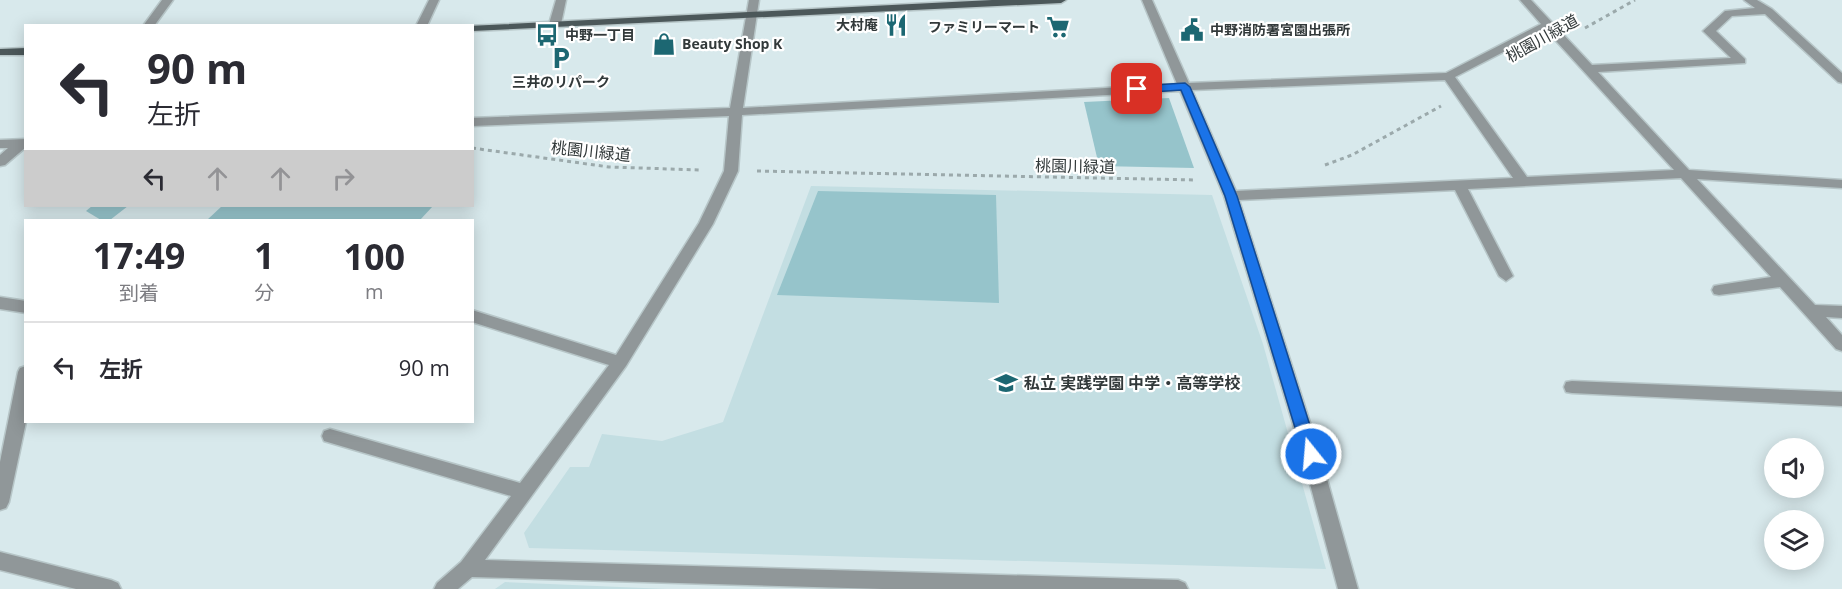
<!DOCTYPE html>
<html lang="ja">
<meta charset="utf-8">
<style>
body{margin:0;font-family:"Open Sans","Noto Sans JP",sans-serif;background:#f7f7f7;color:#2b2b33;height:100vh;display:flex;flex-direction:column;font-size:22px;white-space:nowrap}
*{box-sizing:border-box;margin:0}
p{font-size:20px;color:#7c7c81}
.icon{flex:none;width:33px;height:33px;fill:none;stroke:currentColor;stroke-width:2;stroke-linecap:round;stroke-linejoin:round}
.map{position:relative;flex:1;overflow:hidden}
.details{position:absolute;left:24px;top:219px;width:450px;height:204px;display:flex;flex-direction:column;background:#fff;border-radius:0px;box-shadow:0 3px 15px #0003}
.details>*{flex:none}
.guide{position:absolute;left:24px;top:24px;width:450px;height:183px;border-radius:0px;box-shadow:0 3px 15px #0003;background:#fff;color:#2b2b33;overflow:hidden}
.controls{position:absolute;left:1764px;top:438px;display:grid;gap:12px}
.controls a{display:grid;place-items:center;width:60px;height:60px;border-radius:50%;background:#fff;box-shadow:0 3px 15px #0003;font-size:30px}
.pin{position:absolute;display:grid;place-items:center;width:51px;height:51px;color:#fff;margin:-26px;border-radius:12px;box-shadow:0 3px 9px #0006}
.me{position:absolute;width:66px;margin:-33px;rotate:343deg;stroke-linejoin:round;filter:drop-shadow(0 0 4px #0008)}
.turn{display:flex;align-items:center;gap:21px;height:126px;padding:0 24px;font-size:27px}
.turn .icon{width:78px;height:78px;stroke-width:2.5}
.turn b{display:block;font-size:42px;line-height:51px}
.lanes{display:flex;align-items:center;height:57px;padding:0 24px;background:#0003;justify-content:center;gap:30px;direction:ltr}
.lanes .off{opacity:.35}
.eta{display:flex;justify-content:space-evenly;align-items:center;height:102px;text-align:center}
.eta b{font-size:36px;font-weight:700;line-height:42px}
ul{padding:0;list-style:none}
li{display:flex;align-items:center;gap:18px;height:90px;padding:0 24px;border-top:2px solid #e1e1e2}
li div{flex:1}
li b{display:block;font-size:22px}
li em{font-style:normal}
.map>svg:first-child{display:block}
.built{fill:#c3dee2}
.green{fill:#96c4cb}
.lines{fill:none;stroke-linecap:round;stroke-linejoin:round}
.minor-casing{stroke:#b7c6c8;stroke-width:3}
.major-casing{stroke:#b7c6c8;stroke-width:3}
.path{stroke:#9ba9ab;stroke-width:3;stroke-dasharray:4 4;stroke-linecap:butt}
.minor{fill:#909799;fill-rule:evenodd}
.major{fill:#4c585a;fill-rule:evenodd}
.route{fill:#1a73e8;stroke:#114b97;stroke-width:1.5}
.labels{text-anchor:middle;stroke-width:4.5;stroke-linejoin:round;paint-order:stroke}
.far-poi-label{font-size:14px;font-weight:bold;fill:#32393a;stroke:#fff;text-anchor:start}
.street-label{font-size:16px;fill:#32393a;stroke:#fff}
.poi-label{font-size:16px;font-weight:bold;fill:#32393a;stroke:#fff;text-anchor:start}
</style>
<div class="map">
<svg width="1842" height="589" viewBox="0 0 1842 589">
<rect width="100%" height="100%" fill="#d8e9ec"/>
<g class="built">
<polygon points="811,186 1212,195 1263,344 1326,569 529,548 524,533 570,467 589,467 602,434 662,441 723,422"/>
<polygon points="505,582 667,589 495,589"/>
</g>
<g class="green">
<polygon points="1169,98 1194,168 1099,166 1084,102"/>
<polygon points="818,191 996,195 999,303 777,295"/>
<polygon points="92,206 128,206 110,220 101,220 86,211"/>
<polygon points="222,206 433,206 420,220 207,220"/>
</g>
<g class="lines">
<g class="minor-casing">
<g id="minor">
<polygon points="162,0 173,0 154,26 143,26"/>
<polygon points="429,0 439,0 427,26 416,26"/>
<polygon points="556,0 566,0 561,24 555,27 549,24"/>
<path d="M749 0H759L743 108 1177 84 1142 0H1152L1189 83 1446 73 1541 24 1520 0H1531L1592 65 1731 58 1703 31 1725 11 1755 8 1744 0H1757L1772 9 1842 73V83L1838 82 1765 14 1732 16 1716 31 1745 59V63L1598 72 1689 170 1842 180V188L1697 179 1815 305 1842 306V318L1826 317 1842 335V351L1836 349 1780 287 1719 295 1714 294 1712 290 1714 286 1719 285 1771 277 1681 178 1468 189 1513 276 1506 281 1499 276 1455 190 1239 200 1320 454 1358 589H1338L1302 454 1224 196 1180 91 742 115 738 171 713 224 626 366 485 560 1178 580 1185 583 1188 589H882L472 577 458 589H434L437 583 461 562 511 496 324 441 322 436 324 431 330 429 520 483 609 365 472 322V310L616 355 699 223 724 171 729 116 472 126V118L730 108ZM1546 30 1674 170 1527 177 1455 77ZM1445 80 1513 178 1236 191 1192 90Z"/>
<polygon points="26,139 26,147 5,165 0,166 0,155 8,148 0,148 0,140"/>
<polygon points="0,297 26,301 26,313 0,309"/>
<polygon points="26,366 26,422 9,502 6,508 0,510 0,462 18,372 20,368"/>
<polygon points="1572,381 1842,392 1842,406 1572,393 1566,392 1564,387 1566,382"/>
<polygon points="0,552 111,580 118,583 121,589 76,589 0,570"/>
</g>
</g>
<g class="major-casing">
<g id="major">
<polygon points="992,0 1066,0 1061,3 472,31 472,26 468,26"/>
<polygon points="26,48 26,55 0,55 0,49"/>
</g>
</g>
<g class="path">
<polyline points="1585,28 1635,0"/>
<polyline points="472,148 609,167 701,170"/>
<polyline points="1325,165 1352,155 1441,106"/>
<polyline points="757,171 1196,180"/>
</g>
<use href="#minor" class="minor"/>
<use href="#major" class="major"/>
</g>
<polygon class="route" points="1185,83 1190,87 1237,196 1319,454 1316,458 1311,460 1305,458 1303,454 1225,196 1181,90 1137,93 1132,89 1137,86"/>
<defs>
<g id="restaurant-bare" transform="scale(1.8)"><path d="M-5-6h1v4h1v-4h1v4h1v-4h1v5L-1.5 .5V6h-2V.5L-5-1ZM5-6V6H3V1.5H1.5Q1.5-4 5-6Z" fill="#1c6772" stroke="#fff" stroke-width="2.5" paint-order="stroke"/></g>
<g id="supermarket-bare" transform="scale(1.8)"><path d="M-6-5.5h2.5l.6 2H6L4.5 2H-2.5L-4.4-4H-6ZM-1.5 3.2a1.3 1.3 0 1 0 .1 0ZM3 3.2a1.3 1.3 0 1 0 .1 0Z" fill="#1c6772" stroke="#fff" stroke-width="2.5" paint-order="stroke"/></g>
<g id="civic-bare" transform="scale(1.8)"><path d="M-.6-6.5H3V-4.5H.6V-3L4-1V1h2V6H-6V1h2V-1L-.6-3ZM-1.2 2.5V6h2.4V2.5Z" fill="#1c6772" stroke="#fff" stroke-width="2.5" paint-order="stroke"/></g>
<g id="bus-bare" transform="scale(1.8)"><path d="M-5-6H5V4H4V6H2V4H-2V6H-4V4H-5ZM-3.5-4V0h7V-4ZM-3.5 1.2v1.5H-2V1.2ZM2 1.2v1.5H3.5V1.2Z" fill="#1c6772" stroke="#fff" stroke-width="2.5" paint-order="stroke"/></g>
<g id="shop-bare" transform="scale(1.8)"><path d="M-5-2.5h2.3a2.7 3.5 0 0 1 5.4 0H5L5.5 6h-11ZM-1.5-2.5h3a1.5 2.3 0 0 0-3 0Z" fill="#1c6772" stroke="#fff" stroke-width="2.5" paint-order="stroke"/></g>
<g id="parking-bare" transform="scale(1.8)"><path d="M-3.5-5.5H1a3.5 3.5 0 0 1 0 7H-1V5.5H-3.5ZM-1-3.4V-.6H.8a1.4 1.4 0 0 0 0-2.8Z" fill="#1c6772" stroke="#fff" stroke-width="2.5" paint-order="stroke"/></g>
<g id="school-bare" transform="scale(1.8)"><path d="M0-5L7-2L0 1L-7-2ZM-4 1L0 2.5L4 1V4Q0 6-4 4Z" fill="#1c6772" stroke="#fff" stroke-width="2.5" paint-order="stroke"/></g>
</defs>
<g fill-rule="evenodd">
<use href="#restaurant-bare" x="896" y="25"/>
<use href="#supermarket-bare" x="1058" y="27"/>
<use href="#civic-bare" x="1192" y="30"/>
<use href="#bus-bare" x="547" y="35"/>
<use href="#shop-bare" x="664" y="44"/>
<use href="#parking-bare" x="561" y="58"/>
<use href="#school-bare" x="1006" y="383"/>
</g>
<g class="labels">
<g class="far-poi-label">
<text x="878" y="30" text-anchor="end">大村庵</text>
<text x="1040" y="32" text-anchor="end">ファミリーマート</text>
<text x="1210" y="35">中野消防署宮園出張所</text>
<text x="565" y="40">中野一丁目</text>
<text x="682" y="49">Beauty Shop K</text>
<text x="561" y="87" text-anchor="middle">三井のリパーク</text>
</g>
<g class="street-label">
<text transform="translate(1542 38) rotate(-29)" y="6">桃園川緑道</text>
<text transform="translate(591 151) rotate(6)" y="6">桃園川緑道</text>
<text transform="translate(1075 166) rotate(1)" y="6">桃園川緑道</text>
</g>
<g class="poi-label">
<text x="1024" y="389">私立 実践学園 中学・高等学校</text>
</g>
</g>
</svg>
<div class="controls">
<a><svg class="icon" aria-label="sound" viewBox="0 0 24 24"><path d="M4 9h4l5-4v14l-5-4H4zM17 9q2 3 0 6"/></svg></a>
<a><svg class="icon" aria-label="layers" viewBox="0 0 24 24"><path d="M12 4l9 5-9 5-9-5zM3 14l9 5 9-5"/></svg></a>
</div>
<div class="pin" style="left:1137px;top:89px;background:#d93025"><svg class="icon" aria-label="arrive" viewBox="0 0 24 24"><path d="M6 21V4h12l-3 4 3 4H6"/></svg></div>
<svg class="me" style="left:1311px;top:454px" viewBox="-20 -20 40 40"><circle r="17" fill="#1a73e8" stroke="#fff" stroke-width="3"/><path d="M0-11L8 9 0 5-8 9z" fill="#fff"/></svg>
<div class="guide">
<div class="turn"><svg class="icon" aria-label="left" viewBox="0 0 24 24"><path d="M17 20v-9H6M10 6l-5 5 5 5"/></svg><div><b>90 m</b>左折</div></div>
<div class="lanes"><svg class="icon" aria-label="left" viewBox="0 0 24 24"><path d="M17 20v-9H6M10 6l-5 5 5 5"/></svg><svg class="icon off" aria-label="ahead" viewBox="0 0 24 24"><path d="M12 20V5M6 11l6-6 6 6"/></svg><svg class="icon off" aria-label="ahead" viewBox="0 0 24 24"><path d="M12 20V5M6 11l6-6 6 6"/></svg><svg class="icon off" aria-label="right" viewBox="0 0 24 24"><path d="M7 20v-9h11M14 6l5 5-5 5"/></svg></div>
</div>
<section class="details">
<div class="eta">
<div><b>17:49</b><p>到着</p></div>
<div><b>1</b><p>分</p></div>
<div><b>100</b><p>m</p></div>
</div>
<ul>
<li><svg class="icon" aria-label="left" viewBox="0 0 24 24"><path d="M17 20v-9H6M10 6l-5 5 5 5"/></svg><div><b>左折</b></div><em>90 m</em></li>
</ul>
</section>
</div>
